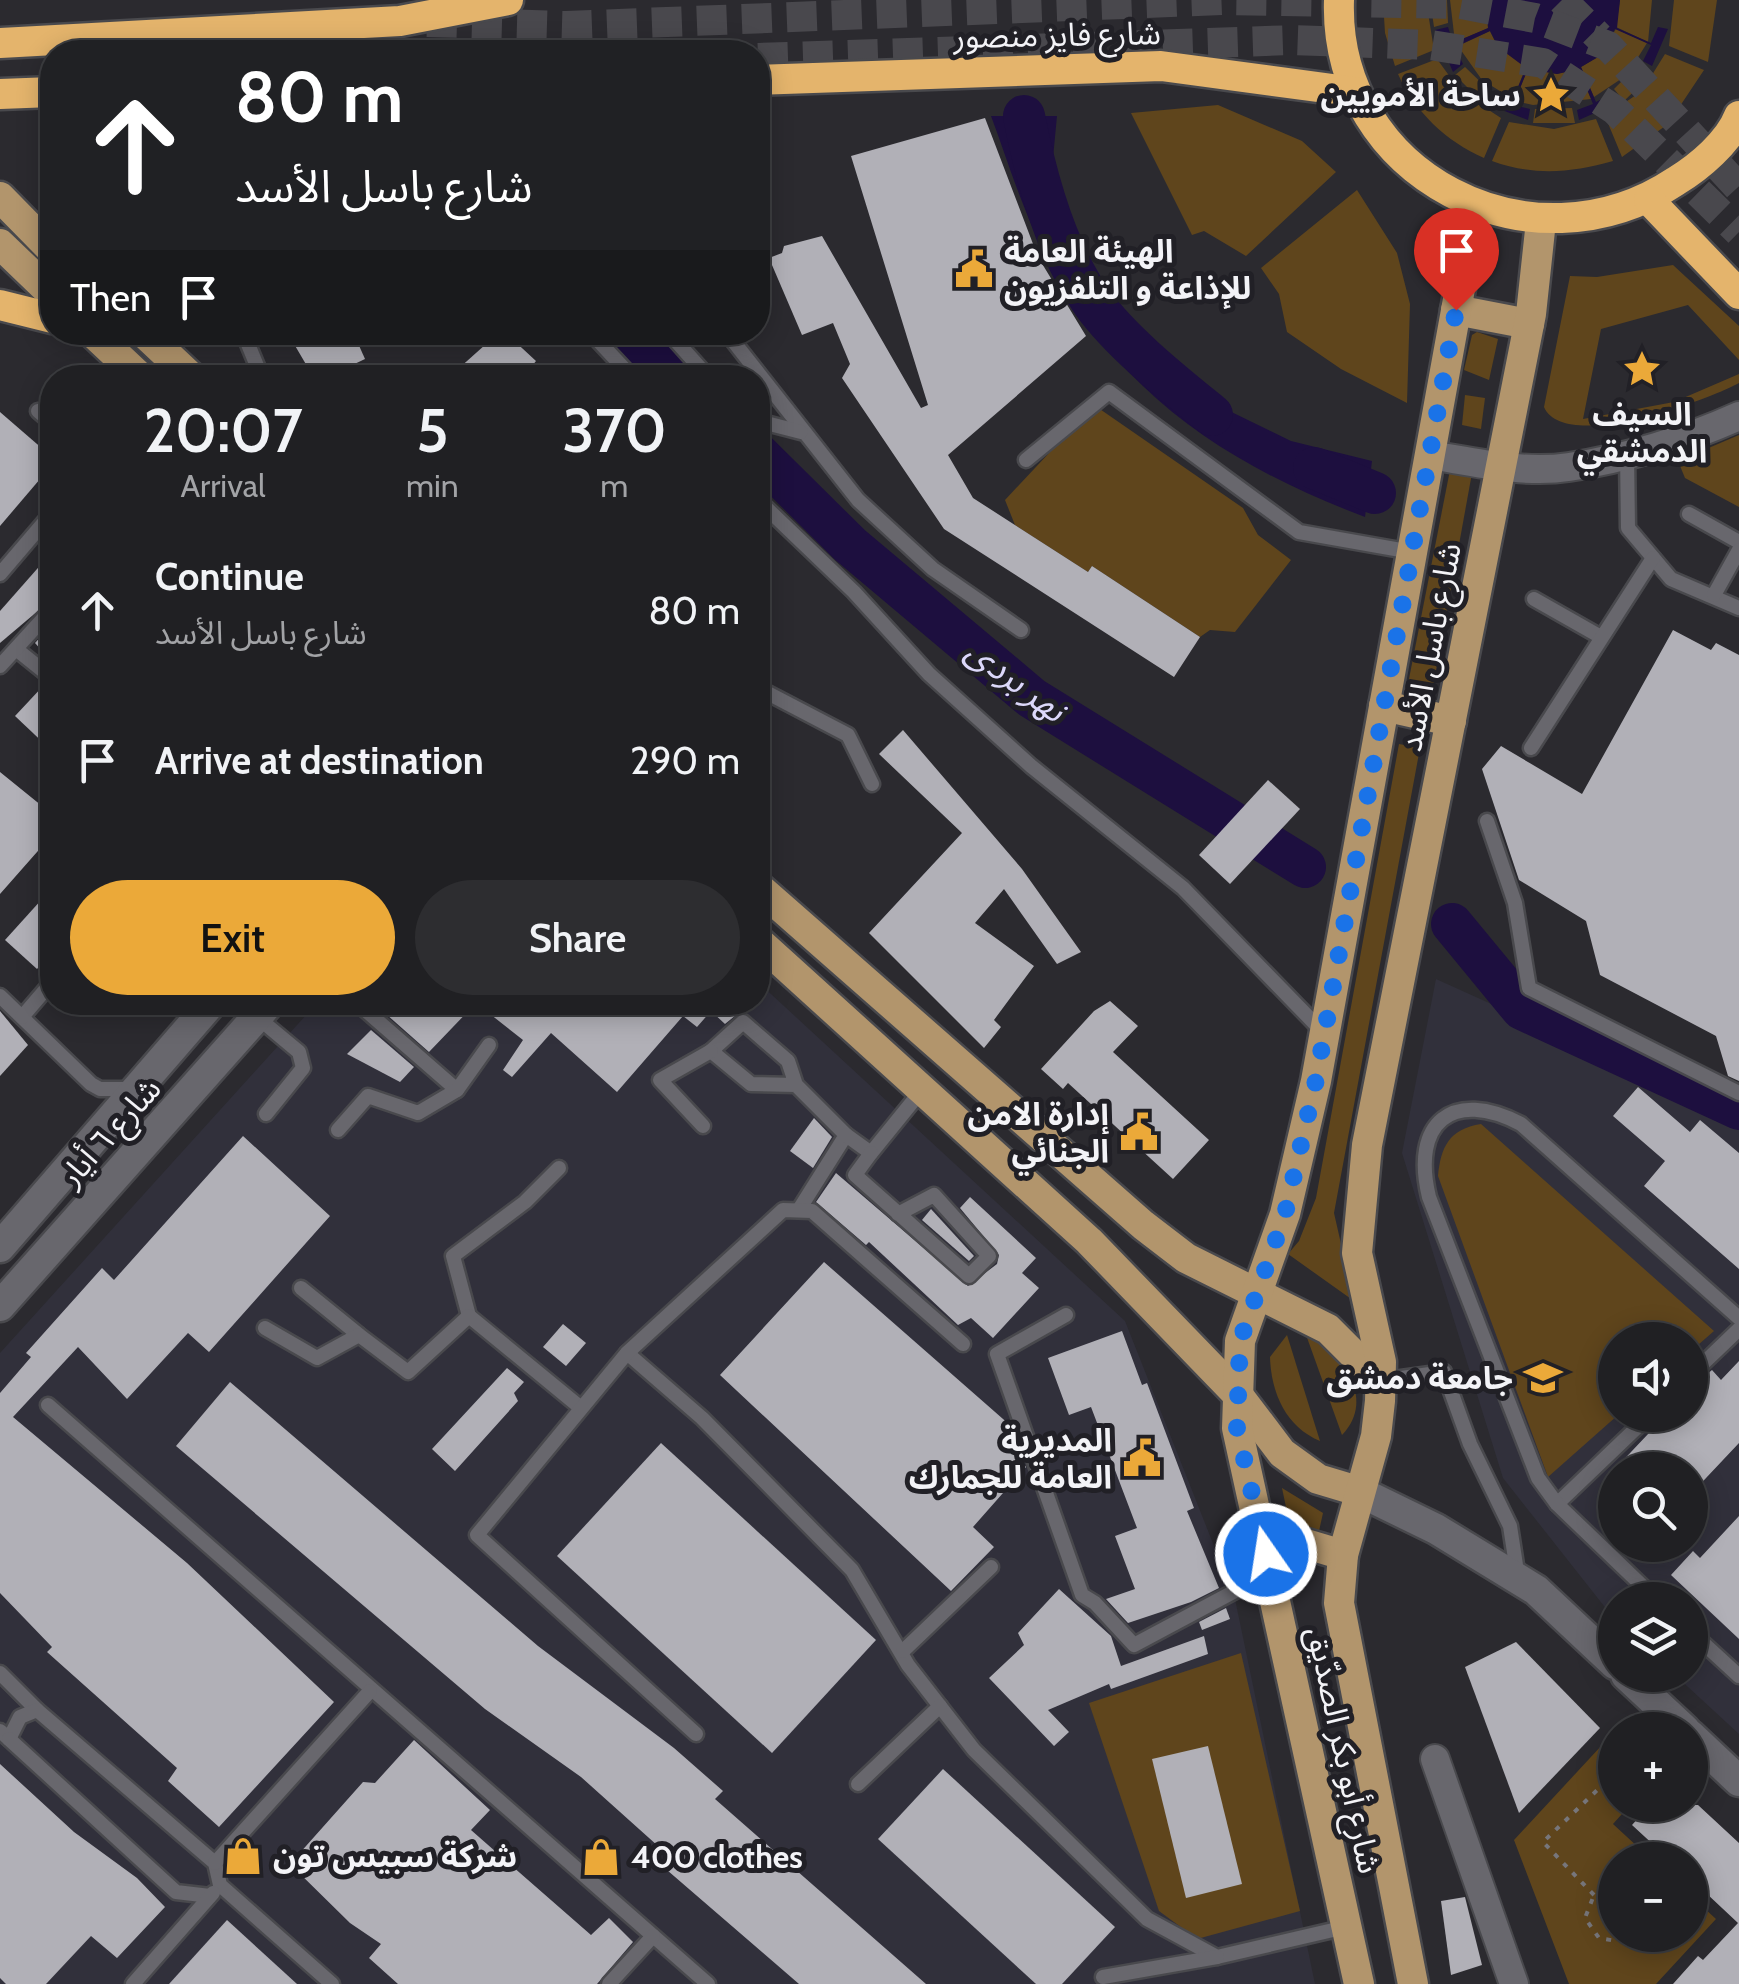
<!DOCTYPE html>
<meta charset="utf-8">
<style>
body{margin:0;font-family:Cabin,"Noto Sans Arabic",sans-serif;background:#2d2d30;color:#f1f3f6;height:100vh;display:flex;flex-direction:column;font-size:38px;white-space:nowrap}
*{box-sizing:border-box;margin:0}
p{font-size:32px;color:#a2a3a6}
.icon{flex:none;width:55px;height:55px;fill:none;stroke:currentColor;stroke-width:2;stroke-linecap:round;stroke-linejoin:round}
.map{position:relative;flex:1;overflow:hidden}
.details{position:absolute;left:40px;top:365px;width:730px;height:650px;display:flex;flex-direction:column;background:#202023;border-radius:40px;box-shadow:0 5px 25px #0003,0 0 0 2px #3d3e41}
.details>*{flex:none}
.guide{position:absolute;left:40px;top:40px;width:730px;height:305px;border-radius:40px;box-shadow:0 5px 25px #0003,0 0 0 2px #3d3e41;background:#202124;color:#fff;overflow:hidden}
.buttons{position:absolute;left:1598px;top:1322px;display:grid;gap:20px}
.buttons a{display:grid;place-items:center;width:110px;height:110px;border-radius:50%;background:#202023;box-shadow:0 5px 25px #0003,0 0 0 2px #3d3e41;font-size:50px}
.pin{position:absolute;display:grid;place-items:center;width:85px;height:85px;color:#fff;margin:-102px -42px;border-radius:50% 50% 50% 0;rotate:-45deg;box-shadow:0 0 10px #0007}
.pin .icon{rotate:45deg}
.me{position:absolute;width:110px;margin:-55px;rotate:347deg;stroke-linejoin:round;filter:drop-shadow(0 0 8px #0008)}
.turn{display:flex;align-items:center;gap:35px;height:210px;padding:0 30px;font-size:45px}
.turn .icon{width:130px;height:130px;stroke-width:2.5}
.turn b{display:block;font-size:70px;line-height:85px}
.then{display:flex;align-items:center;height:95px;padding:0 30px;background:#0003;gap:20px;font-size:38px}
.eta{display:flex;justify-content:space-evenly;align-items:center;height:170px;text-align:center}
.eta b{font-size:60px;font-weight:600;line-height:70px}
.cta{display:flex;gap:20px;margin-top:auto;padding:20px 30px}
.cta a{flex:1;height:115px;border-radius:60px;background:#eba939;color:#111;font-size:40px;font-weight:600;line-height:115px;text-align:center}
.cta a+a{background:#2d2d30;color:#f1f3f6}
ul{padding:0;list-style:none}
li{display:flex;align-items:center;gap:30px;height:150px;padding:0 30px}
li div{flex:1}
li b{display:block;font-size:38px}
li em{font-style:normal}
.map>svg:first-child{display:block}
.built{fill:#31303b;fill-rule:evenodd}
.green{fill:#5f451c}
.water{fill:#1d0f3f}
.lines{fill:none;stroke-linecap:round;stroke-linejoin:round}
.river{stroke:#1d0f3f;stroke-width:42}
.building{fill:#b1b0b7}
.highway-tunnel{stroke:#49484d;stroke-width:30;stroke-dasharray:30 15;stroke-linecap:butt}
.lane-casing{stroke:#49494d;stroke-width:19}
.street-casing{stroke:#49494d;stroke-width:32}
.secondary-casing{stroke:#49494d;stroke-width:35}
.primary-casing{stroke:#49494d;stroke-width:35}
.highway-casing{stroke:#49494d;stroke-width:35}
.path{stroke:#77767b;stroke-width:4;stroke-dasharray:5 8;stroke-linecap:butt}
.lane{stroke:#68676d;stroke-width:14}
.street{stroke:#68676d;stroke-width:28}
.secondary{stroke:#68676d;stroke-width:30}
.primary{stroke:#b2956c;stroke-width:30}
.highway{stroke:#e4b46c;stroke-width:30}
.route{stroke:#1a73e8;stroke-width:18;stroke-dasharray:0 32.4}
.labels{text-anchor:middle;stroke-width:10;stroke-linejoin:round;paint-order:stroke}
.street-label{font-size:32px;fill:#f3f3f7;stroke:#212026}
.poi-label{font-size:32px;font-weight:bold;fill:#f3f3f7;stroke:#212026;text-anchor:end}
.water-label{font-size:35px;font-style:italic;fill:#dcd8fa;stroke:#212026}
</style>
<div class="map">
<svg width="1739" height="1984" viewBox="0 0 1739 1984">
<rect width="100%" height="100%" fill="#2b2a2f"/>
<g class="built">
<path d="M1436 979 1739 1116V1734L1675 1675H1690V1600H1615V1620L1503 1478 1402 1153ZM1615 1340H1690V1415H1615ZM1615 1470H1690V1545H1615Z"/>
<polygon points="758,982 1125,1321 1235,1599 1315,1984 0,1984 0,1353 317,1003 758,1002"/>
</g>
<g class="green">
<polygon points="1383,0 1426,0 1434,50 1395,66 1385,33"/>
<polygon points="1430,0 1447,0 1448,23 1434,27"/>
<polygon points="1450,0 1485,0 1489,28 1455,42"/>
<polygon points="1620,0 1652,0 1648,42 1616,27"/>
<polygon points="1674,0 1717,0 1708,62 1669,46"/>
<polygon points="1616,29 1647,43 1627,75 1594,97 1581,67 1598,57"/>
<polygon points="1490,31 1498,47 1526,67 1513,99 1482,80 1458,46"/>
<polygon points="1665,54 1704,70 1668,124 1622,157 1605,116 1642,91"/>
<path d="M1437 59 1461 92 1501 118 1484 158C1447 142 1414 111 1398 74Z"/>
<polygon points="1639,64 1652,74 1624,101 1614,89"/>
<polygon points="1465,67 1492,93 1483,103 1455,75"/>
<polygon points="1528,68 1557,74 1578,69 1591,99 1533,105 1515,101"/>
<polygon points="1218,105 1302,141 1336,172 1246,256 1204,231 1192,235 1131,113"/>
<polygon points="1572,108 1575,123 1533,123 1535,109"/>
<path d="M1596 119 1613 161C1571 173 1533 176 1492 161L1509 122 1554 129Z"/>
<polygon points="1357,190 1397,253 1410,304 1407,403 1341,369 1287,332 1279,294 1261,268"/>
<path d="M1673 265 1739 326V360L1688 305 1601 329 1583 419 1674 402 1739 374V383C1706 401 1564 453 1544 407L1570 276 1597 277Z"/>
<polygon points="1477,332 1498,339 1489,380 1464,370 1472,335"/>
<polygon points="1465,395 1485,398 1481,429 1462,425"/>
<polygon points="1094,405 1243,508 1258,535 1291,560 1235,632 1210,630 1200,637 1092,566 1088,572 1015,525 1005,500"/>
<polygon points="1739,435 1739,507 1685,478 1678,461"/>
<polygon points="1450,470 1472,473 1433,688 1428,694 1411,692 1408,684"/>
<polygon points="1399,744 1420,748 1334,1213 1354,1301 1288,1254 1299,1241 1316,1198"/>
<path d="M1481 1124 1714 1331 1690 1352V1340H1615L1618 1415 1548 1477 1438 1176C1441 1147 1449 1129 1481 1124Z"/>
<path d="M1305 1332C1339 1352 1378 1397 1342 1435Z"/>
<path d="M1287 1335 1320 1441C1286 1427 1271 1393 1270 1357Z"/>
<polygon points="1282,1488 1323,1513 1319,1531 1291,1531"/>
<polygon points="1241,1653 1300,1911 1197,1939 1159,1911 1089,1703"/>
<polygon points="1615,1731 1615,1805 1630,1805 1613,1824 1652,1860 1615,1860 1615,1935 1690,1935 1690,1895 1716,1919 1656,1984 1569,1984 1514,1840"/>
</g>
<g class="water">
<polygon points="1485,0 1620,0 1617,28 1651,43 1658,27 1668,29 1652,66 1643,61 1651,45 1615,29 1598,57 1581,67 1596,102 1612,94 1617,103 1579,120 1577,110 1593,104 1579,69 1557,74 1528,69 1513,105 1530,109 1528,120 1489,105 1494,96 1511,104 1526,68 1498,47 1490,31 1455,47 1463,64 1453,72 1435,30 1448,27 1453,43 1488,28"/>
<path d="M991 116H1057L1048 210 1094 304 1172 383 1291 441 1372 461 1365 517C1217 461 1107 385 1037 237 1019 199 1006 156 991 116Z"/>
</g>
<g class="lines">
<g class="river">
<path d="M1024 116C1036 178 1056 251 1093 303 1122 343 1174 384 1212 415"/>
<polyline points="627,332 676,378"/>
<polyline points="758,454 850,545 1032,698 1305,867"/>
<polyline points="1314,468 1375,493"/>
<polyline points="1452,924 1522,1009 1739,1109"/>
</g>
</g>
<g class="building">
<polygon points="985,118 1038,257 1086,336 948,455 973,498 1088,572 1092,566 1200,637 1174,677 944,529 842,378 850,364 833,323 802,335 769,258 782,253 784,246 822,236 921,408 928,405 851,156"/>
<polygon points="287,332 353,332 365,359 325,378 314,378"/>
<polygon points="495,336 502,344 509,336 536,361 522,378 448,378"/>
<polygon points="0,412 52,457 52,465 0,526"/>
<polygon points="52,552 52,599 0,643 0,611"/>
<polygon points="52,624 52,662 35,643"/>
<polygon points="1673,630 1711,650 1716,643 1739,655 1739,1081 1728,1076 1716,1036 1600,975 1586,921 1519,880 1482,769 1501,746 1582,794"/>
<polygon points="44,685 52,688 52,751 15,716"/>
<polygon points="903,730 1022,869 1081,952 1057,964 1004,889 975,923 1034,966 994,1020 1001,1027 984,1048 869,933 962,833 879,754"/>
<polygon points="0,772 42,806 52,795 52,835 0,894"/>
<polygon points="1268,780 1300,809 1230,884 1199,855"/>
<polygon points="52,888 52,952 37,969 5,940"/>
<polygon points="1110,1001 1138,1026 1113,1052 1209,1140 1173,1179 1068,1083 1063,1089 1041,1069 1094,1011"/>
<polygon points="398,1002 752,1002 725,1024 711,1011 697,1027 683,1016 617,1092 551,1033 512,1077 503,1070 523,1040 476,1003 429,1052 386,1014"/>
<polygon points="0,1011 28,1045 0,1076"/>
<polygon points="371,1030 414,1067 400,1082 347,1054"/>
<polygon points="1638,1087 1690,1132 1700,1120 1739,1153 1739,1269 1644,1186 1665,1161 1613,1116"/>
<polygon points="814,1118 832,1137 813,1168 790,1151"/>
<polygon points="243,1136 330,1216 209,1352 188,1333 127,1399 78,1347 13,1417 187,1563 334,1702 219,1827 168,1781 177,1768 47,1652 52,1647 0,1593 0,1393 31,1357 26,1353 102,1268 114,1280"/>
<polygon points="836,1173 968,1286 997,1264 999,1255 960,1208 970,1197 1036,1258 1022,1273 1039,1288 993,1338 971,1318 958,1325 869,1242 866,1245 816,1202"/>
<polygon points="931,1209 974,1256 969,1261 922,1220"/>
<polygon points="824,1262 1011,1426 1017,1444 1012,1452 1026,1467 973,1527 994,1547 951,1591 720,1375"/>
<polygon points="563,1324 586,1343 566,1366 543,1347"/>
<polygon points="1122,1331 1142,1385 1147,1383 1194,1508 1187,1511 1219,1588 1191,1602 1128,1623 1106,1599 1135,1589 1115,1536 1137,1528 1091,1407 1069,1415 1048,1358"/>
<polygon points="1739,1361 1739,1443 1690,1495 1690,1470 1614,1470 1666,1415 1690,1415 1693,1386 1712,1370 1721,1380"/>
<polygon points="507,1368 524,1382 514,1393 518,1401 455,1471 432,1449"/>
<polygon points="230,1382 538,1646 674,1748 723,1791 715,1799 926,1984 799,1984 660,1864 668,1855 581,1777 485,1709 176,1446"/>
<polygon points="661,1443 876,1640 772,1753 557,1556"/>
<polygon points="1739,1516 1739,1639 1671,1575 1693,1551 1700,1558"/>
<polygon points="1059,1589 1111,1636 1121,1666 1204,1636 1208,1654 1111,1689 1109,1684 1048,1710 1069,1732 1054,1746 989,1678 1024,1645 1018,1633"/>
<polygon points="1226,1608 1230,1619 1202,1630 1199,1622"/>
<polygon points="1516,1642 1600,1728 1519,1813 1465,1667"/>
<polygon points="414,1740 490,1810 471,1830 591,1935 609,1918 633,1942 597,1984 398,1984 369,1958 381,1944 350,1923 290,1864 363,1782 375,1783"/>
<polygon points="1208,1746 1242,1884 1186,1898 1152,1759"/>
<polygon points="0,1764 74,1832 137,1878 165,1907 117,1958 91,1936 46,1984 6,1984 0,1978"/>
<polygon points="943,1769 1115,1927 1062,1984 1036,1984 878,1839"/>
<polygon points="1650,1805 1698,1805 1739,1843 1739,1984 1673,1984 1698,1956 1703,1960 1738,1923 1690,1878 1690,1860 1670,1860 1632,1825"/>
<polygon points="1465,1897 1482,1965 1451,1975 1441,1901"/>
<polygon points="227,1920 297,1984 169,1984"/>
</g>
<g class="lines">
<g class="highway-tunnel">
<polyline points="1562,0 1599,37"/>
<polyline points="427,22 566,26 1224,0 1461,4 1535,18 1608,46 1739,188"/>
<polyline points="758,58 1294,40 1430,45 1543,63 1615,110 1739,232"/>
</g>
<g class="lane-casing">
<g id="lane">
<polyline points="243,332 262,378"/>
<polyline points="590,332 633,378"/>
<polyline points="668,332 709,378"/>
<polyline points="726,332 858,500 933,569 1021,630"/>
<polyline points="38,411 52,423"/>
<polyline points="758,421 801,432"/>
<polyline points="1627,453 1628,528 1671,579 1739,608"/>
<polyline points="1026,460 1109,392 1299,532 1412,552"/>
<polyline points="758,500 854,592 929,674 1031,766 1183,888 1324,1033"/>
<polyline points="1689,514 1739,542"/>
<polyline points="0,574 52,513"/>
<polyline points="1714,595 1739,550"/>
<polyline points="1534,599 1601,637"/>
<polyline points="16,649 52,678"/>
<polyline points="0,666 52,609"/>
<polyline points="758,688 848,735 872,784"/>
<polyline points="1531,748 1653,558"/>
<polyline points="1487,821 1515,903 1529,988 1739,1093"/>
<polyline points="0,996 91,1084 100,1089 133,1089"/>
<polyline points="356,1002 457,1090"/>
<polyline points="22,1017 52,982"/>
<polyline points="257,1017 299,1052 303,1068 266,1114"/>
<polyline points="796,1085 751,1084 711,1051 743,1022 788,1061 796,1085 846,1135 800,1208"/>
<polyline points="703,1126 660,1080 711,1051"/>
<polyline points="338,1130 368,1096 418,1113 457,1090 489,1045"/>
<polyline points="846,1135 871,1153 922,1090"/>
<polyline points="871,1153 855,1175 969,1276 989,1256 934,1195 898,1214"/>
<polyline points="301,1288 359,1335"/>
<polyline points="1066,1315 997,1354 1082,1595 1095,1603 1134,1645 1269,1573"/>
<polyline points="469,1316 453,1256 525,1202 559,1168"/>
<polyline points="265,1328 317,1358 359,1335 408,1372 469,1316 581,1408"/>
<polyline points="627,1353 702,1418 852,1570 908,1665 974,1750 1147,1919 1217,1957 1346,1927"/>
<polyline points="1690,1376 1739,1329"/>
<polyline points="1380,1381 1444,1372 1470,1444 1510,1526 1518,1578"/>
<polyline points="48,1405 708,1984"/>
<polyline points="1557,1504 1650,1415"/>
<path d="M1657 1600 1557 1504 1538 1478 1429 1197C1411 1123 1452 1088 1521 1124L1739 1318"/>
<polyline points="1690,1631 1739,1676"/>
<polyline points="903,1651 991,1567"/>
<polyline points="0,1673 37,1710"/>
<polyline points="0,1731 9,1739 20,1717 37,1710 215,1863 220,1885 332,1984"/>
<polyline points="696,1734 477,1535 627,1353 783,1210 812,1211 963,1344"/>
<polyline points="9,1739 176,1892 210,1896"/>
<polyline points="858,1784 940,1706"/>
<polyline points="215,1863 370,1691"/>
<polyline points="1103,1977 1217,1957"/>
<polyline points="133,1984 213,1893"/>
<polyline points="609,1984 653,1936"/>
</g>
</g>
<g class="street-casing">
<g id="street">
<path d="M1430 455C1474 462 1524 474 1569 467 1625 459 1688 439 1739 416"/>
<polyline points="1435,1759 1514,1984"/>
</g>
</g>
<g class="secondary-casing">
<g id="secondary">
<polyline points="0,1247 212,1002"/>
<polyline points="0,1306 270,1002"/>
<polyline points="1358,1491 1436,1529 1536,1590 1615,1664"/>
<polyline points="1626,1675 1685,1730"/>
<polyline points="1690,1735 1739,1781"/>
</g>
</g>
<g class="primary-casing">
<g id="primary">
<polyline points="0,197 52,250"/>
<polyline points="0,244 52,294"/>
<polyline points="1456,310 1529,324"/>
<polyline points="92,332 141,378"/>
<polyline points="143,332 192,378"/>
<polyline points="1384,706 1451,721"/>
<polyline points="758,887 1143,1225 1186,1258 1328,1329 1380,1381"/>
<polyline points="758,941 1089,1241 1238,1395 1282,1453 1318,1479 1358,1491"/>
<polyline points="1266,1554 1303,1543 1343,1555"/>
<polyline points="1359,1984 1237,1428 1240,1341 1285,1214 1316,1081 1475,206"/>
<polyline points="1413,1984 1339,1603 1343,1555 1376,1436 1380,1401 1381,1362 1357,1253 1367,1145 1531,314 1541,221"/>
</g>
</g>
<g class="highway-casing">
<g id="highway">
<path d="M1339 0C1333 176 1532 277 1676 181 1699 167 1729 142 1739 116"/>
<polyline points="0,43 400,21 508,0"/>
<polyline points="758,80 1161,66 1355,92"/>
<polyline points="0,94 52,92"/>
<polyline points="1649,200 1739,294"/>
<polyline points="0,305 52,318"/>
</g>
</g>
<g class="path">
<polyline points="1615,1890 1594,1895 1585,1918 1599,1938 1616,1941 1627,1935"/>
<polyline points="1594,1895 1543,1842 1615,1773"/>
</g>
<use href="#lane" class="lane"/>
<use href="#street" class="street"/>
<use href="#secondary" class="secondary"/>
<use href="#primary" class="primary"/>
<use href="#highway" class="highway"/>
</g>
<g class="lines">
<polyline class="route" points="1266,1554 1237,1428 1240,1341 1285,1214 1316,1080 1456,310"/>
</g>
<defs>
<g id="sight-bare" transform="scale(3)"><path d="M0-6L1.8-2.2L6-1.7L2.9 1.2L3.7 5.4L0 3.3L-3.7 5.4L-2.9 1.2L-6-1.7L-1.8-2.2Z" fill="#eba939" stroke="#212026" stroke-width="2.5" paint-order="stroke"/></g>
<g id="civic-bare" transform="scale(3)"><path d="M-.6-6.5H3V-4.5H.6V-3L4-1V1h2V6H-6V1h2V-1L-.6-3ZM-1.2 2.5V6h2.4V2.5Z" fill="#eba939" stroke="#212026" stroke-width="2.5" paint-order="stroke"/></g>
<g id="university-bare" transform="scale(3)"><path d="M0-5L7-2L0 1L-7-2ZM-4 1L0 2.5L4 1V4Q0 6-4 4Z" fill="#eba939" stroke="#212026" stroke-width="2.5" paint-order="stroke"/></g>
<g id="shop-bare" transform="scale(3)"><path d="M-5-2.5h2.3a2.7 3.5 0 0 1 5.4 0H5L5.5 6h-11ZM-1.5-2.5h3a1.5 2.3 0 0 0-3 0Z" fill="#eba939" stroke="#212026" stroke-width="2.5" paint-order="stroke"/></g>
</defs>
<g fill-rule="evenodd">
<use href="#sight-bare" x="1551" y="95"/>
<use href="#civic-bare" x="974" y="269"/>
<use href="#sight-bare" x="1642" y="369"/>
<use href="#civic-bare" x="1139" y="1132"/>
<use href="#university-bare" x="1543" y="1378"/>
<use href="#civic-bare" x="1142" y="1458"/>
<use href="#shop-bare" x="243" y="1856"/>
<use href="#shop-bare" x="601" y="1857"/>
</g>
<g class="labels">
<g class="street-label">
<text transform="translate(1057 35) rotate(-1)" y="11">شارع فايز منصور</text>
<text transform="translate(1430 647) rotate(-79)" y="11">شارع باسل الأسد</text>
<text transform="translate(110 1132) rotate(-48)" y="11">شارع ٦ أيار</text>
<text transform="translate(1344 1750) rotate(78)" y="11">شارع أبو بكر الصدّيق</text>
</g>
<g class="poi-label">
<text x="1521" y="106">ساحة الأمويين</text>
<text x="1004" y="262" text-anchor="start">الهيئة العامة<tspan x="1004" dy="37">للإذاعة و التلفزيون</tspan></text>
<text x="1642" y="425" text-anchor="middle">السيف<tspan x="1642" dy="37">الدمشقي</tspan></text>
<text x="1109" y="1125">إدارة الامن<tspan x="1109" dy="37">الجنائي</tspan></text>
<text x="1513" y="1389">جامعة دمشق</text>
<text x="1112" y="1451">المديرية<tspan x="1112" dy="37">العامة للجمارك</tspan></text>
<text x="273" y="1867" text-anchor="start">شركة سبيس تون</text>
<text x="631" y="1868" text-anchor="start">400 clothes</text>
</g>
<g class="water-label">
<text transform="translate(1016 680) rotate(37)" y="12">نهر بردى</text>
</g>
</g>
</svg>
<div class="buttons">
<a><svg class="icon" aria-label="sound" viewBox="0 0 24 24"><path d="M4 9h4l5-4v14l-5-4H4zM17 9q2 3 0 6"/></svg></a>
<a><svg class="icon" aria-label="search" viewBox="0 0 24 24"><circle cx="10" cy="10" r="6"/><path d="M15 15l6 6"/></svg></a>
<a><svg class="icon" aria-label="layers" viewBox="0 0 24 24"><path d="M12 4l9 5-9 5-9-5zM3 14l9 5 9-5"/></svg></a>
<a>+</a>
<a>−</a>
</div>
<div class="pin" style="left:1456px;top:310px;background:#d93025"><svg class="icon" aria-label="arrive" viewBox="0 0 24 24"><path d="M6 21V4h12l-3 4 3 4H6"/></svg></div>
<svg class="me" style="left:1266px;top:1554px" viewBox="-20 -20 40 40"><circle r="17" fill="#1a73e8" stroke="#fff" stroke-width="3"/><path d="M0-11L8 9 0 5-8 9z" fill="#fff"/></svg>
<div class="guide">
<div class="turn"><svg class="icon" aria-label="ahead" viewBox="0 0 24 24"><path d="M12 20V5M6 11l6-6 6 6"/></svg><div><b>80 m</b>شارع باسل الأسد</div></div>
<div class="then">Then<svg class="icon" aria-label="arrive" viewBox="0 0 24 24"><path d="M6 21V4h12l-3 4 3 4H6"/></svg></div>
</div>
<section class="details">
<div class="eta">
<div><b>20:07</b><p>Arrival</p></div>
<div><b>5</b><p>min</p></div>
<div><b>370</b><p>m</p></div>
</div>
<ul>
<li><svg class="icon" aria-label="ahead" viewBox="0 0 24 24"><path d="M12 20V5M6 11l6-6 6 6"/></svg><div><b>Continue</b><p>شارع باسل الأسد</p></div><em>80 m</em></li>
<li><svg class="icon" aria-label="arrive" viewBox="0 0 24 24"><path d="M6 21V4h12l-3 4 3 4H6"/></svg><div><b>Arrive at destination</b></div><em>290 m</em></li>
</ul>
<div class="cta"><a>Exit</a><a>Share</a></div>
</section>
</div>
